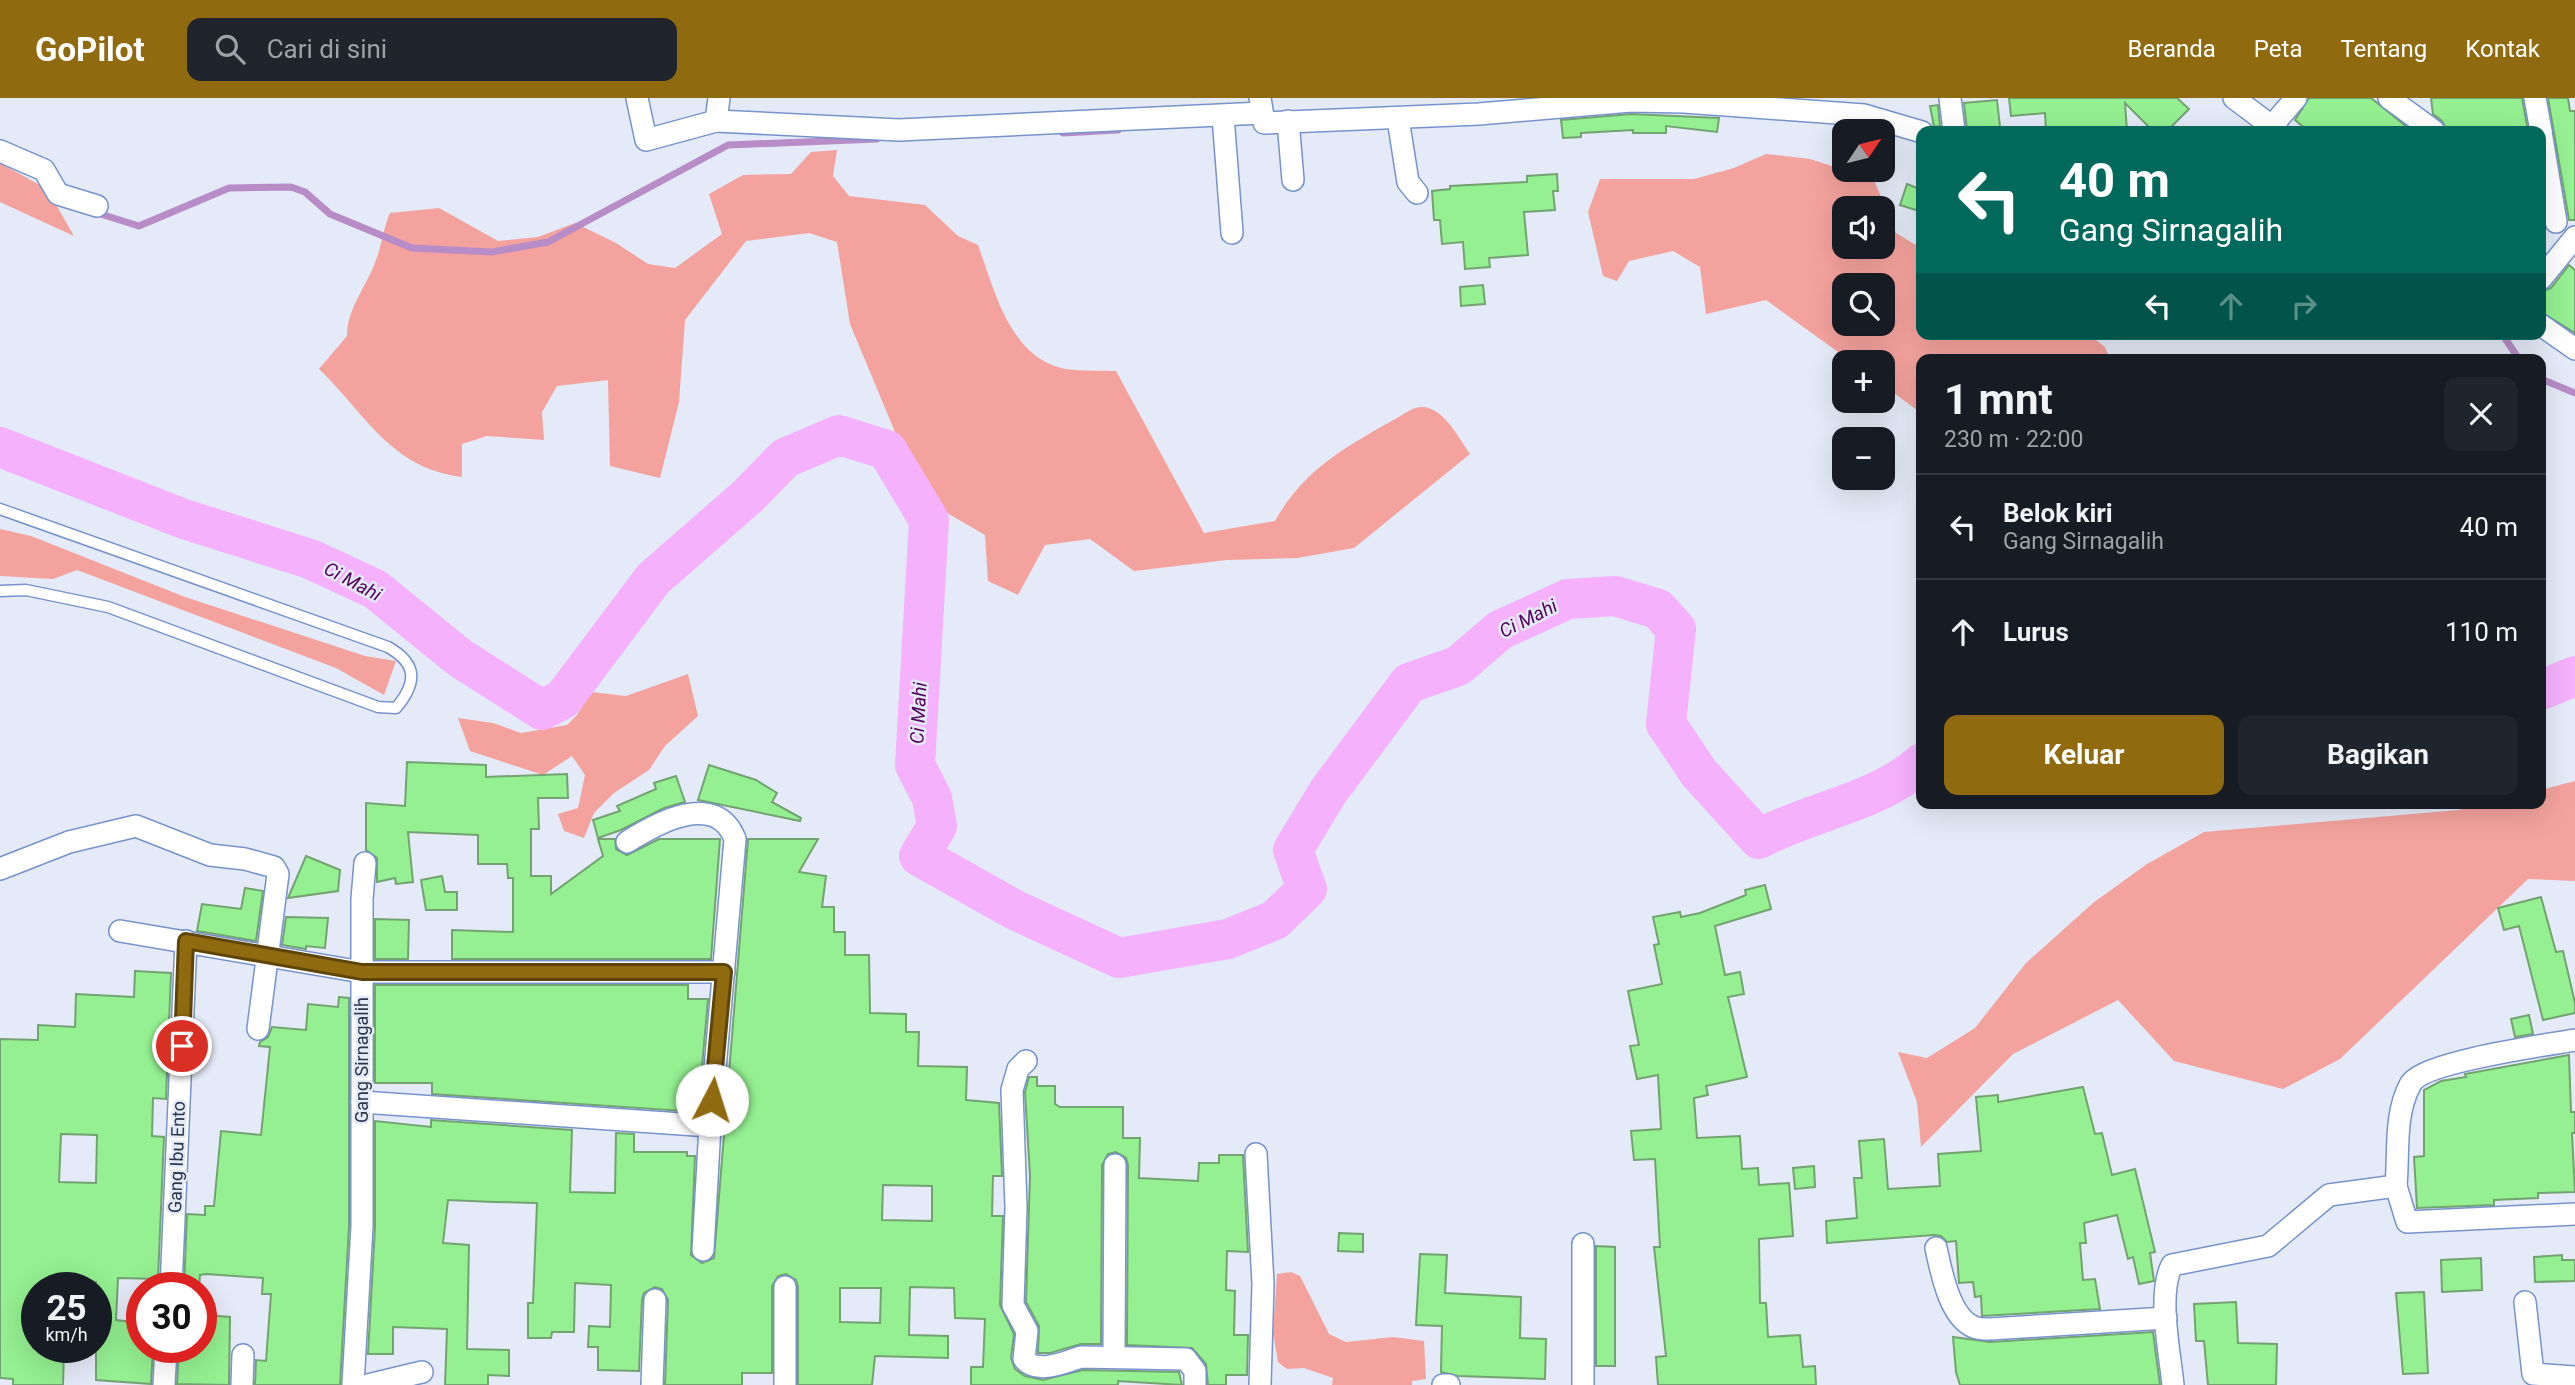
<!DOCTYPE html>
<html lang="id">
<meta charset="utf-8">
<style>
body{margin:0;font-family:Roboto,sans-serif;background:#20242c;color:#f1f3f6;height:100vh;display:flex;flex-direction:column;font-size:26px;white-space:nowrap}
*{box-sizing:border-box;margin:0}
p{font-size:23px;color:#9ea1a6}
.icon{flex:none;width:38px;height:38px;fill:none;stroke:currentColor;stroke-width:2;stroke-linecap:round;stroke-linejoin:round}
.map{position:relative;flex:1;overflow:hidden}
.details{position:absolute;left:1916px;top:256px;width:630px;height:455px;display:flex;flex-direction:column;background:#171b24;border-radius:14px;box-shadow:0 7px 28px #0002}
.details>*{flex:none}
.top-card{position:absolute;left:1916px;top:28px;width:630px;height:214px;border-radius:14px;box-shadow:0 7px 28px #0002;background:#00695c;color:#fff;overflow:hidden}
.needle{width:46px;rotate:55deg}
.tools{position:absolute;left:1832px;top:21px;display:grid;gap:14px}
.tools a{display:grid;place-items:center;width:63px;height:63px;border-radius:14px;background:#171b24;box-shadow:0 7px 28px #0002;font-size:35px}
.speed{position:absolute;left:21px;top:1174px;display:flex;gap:14px;font-size:35px;font-weight:700;text-align:center}
.speed>*{display:grid;place-content:center;width:91px;height:91px;border-radius:50%;background:#171b24;box-shadow:0 7px 28px #0002;line-height:1}
.speed small{font-size:18px;font-weight:400}
.speed .limit{border:10px solid #d22;background:#fff;color:#111}
.pin{position:absolute;display:grid;place-items:center;width:60px;height:60px;color:#fff;margin:-30px;border:4px solid #fff;border-radius:50%;box-shadow:0 2px 7px #0007}
.me{position:absolute;width:77px;margin:-38px;rotate:5deg;stroke-linejoin:round;filter:drop-shadow(0 0 5px #0008)}
.turn{display:flex;align-items:center;gap:24px;height:147px;padding:0 28px;font-size:32px}
.turn .icon{width:91px;height:91px;stroke-width:2.5}
.turn b{display:block;font-size:49px;line-height:60px}
.lanes{display:flex;align-items:center;height:66px;padding:0 28px;background:#0003;justify-content:center;gap:35px;direction:ltr}
.lanes .off{opacity:.35}
.round{display:grid;place-items:center;flex:none;width:74px;height:74px;border-radius:14px;background:#20242c}
.headline{display:flex;align-items:center;justify-content:space-between;height:119px;padding:0 28px}
h1{font-size:42px;font-weight:700;line-height:52px}
.primary-button{display:flex;gap:14px;margin-top:auto;padding:14px 28px}
.primary-button a{flex:1;height:80px;border-radius:14px;background:#8f6a0f;color:#fff;font-size:28px;font-weight:700;line-height:80px;text-align:center}
.primary-button a+a{background:#20242c;color:#f1f3f6}
ul{padding:0;list-style:none}
li{display:flex;align-items:center;gap:21px;height:105px;padding:0 28px;border-top:2px solid #363941}
li div{flex:1}
li b{display:block;font-size:26px}
li em{font-style:normal}
header{display:flex;align-items:center;gap:42px;box-sizing:border-box;height:98px;padding:0 35px;background:#8f6a0f;color:#fff}
header strong{font-size:33px}
nav{display:flex;gap:38px;margin-inline-start:auto;font-size:24px}
.search{width:490px;height:63px;background:#20242c;display:flex;align-items:center;gap:18px;box-sizing:border-box;padding:0 24px;border-radius:14px;color:#9ea1a6;font-size:26px}
.map>svg:first-child{display:block}
.green{fill:#f4a29d;fill-rule:evenodd}
.lines{fill:none;stroke-linecap:round;stroke-linejoin:round}
.stream{stroke:#b88cc7;stroke-width:7}
.river{stroke:#f5b1fc;stroke-width:40}
.building{fill:#94f091;stroke:#73a371;stroke-width:2;fill-rule:evenodd}
.lane-casing{stroke:#7793cb;stroke-width:13}
.street-casing{stroke:#7793cb;stroke-width:24}
.lane{stroke:#fff;stroke-width:10}
.street{stroke:#fff;stroke-width:21}
.route-casing{stroke:#5d450a;stroke-width:18}
.route{stroke:#8f6a0f;stroke-width:12}
.labels{text-anchor:middle;stroke-width:5;stroke-linejoin:round;paint-order:stroke}
.street-label{font-size:18px;fill:#29354c;stroke:#e4eaf7}
.water-label{font-size:19px;font-style:italic;fill:#53005b;stroke:#e4eaf7}
</style>
<header>
<strong>GoPilot</strong>
<div class="search"><svg class="icon" aria-label="search" viewBox="0 0 24 24"><circle cx="10" cy="10" r="6"/><path d="M15 15l6 6"/></svg>Cari di sini</div>
<nav><a>Beranda</a><a>Peta</a><a>Tentang</a><a>Kontak</a></nav>
</header>
<div class="map">
<svg width="2575" height="1287" viewBox="0 0 2575 1287">
<rect width="100%" height="100%" fill="#e4eaf7"/>
<g class="green">
<path d="M837 52 833 78 849 98 925 107 958 138 978 147C994 191 1009 257 1061 270 1078 274 1099 272 1116 273L1204 435 1275 423C1305 370 1346 349 1397 320 1408 314 1417 305 1431 311 1448 318 1460 342 1470 356L1354 450 1297 460 1227 462 1134 473 1090 441 1045 447 1018 497 988 483 985 437 923 401 850 226 837 144 809 135 746 143 685 222 679 304 660 380 610 368 608 282 557 288 542 314 544 342 487 338 462 346V379C390 370 366 316 319 271L347 238C347 210 367 188 376 162 382 147 383 131 390 115L439 110 498 143 538 139 575 125 616 145 648 166 675 170 722 136 709 96 743 77 791 76 811 54Z"/>
<path d="M1766 56 1810 61 1874 82 1896 135 1921 150 1922 236H2088L2105 249 2110 261H1922L1921 315 1883 287V264H1852L1766 202 1706 216 1700 169 1673 153 1629 163 1617 183 1603 178 1588 114 1600 81H1694L1734 70ZM1883 110V149H1844V110ZM1844 187H1883V226H1844Z"/>
<polygon points="0,65 47,91 74,138 0,104"/>
<polygon points="0,431 31,438 185,499 365,558 396,563 384,597 336,570 77,472 53,481 0,478"/>
<polygon points="688,576 698,618 665,648 649,672 614,695 594,715 584,740 564,733 558,716 578,710 585,677 572,658 543,677 470,653 458,620 493,625 521,635 567,627 577,617 591,594 626,598"/>
<polygon points="2575,683 2575,783 2528,781 2340,961 2283,991 2174,963 2118,902 2013,956 1921,1049 1917,1004 1898,954 1927,960 1975,930 2026,865 2093,805 2147,766 2204,734 2458,712 2485,705 2541,705 2541,692"/>
<polygon points="1291,1174 1300,1178 1329,1236 1346,1244 1393,1239 1424,1243 1426,1281 1412,1283 1412,1287 1332,1287 1333,1280 1304,1270 1287,1271 1278,1264 1273,1235 1277,1176"/>
</g>
<g class="lines">
<g class="stream">
<polyline points="1063,35 1118,32"/>
<polyline points="94,114 139,128 229,90 291,89 305,94 330,116 412,150 492,154 548,144 728,47 877,41"/>
<polyline points="2502,236 2519,261"/>
<polyline points="2541,281 2575,295"/>
</g>
<g class="river">
<path d="M0 349 184 421 310 461 375 491 460 560 542 612 563 601 653 481 748 398 785 360 839 337 887 352 929 422 915 667 932 700 937 728 919 758 1015 812 1119 860 1228 841 1275 822 1307 791 1293 752 1328 694 1409 585 1458 568 1500 532 1568 501 1615 498 1658 511 1676 531 1666 626 1699 675 1759 741C1812 712 1875 706 1922 665"/>
<polyline points="2541,592 2575,578"/>
</g>
</g>
<g class="building">
<polygon points="2009,0 2177,0 2189,11 2167,33 2153,33 2125,5 2127,33 2046,33 2045,15 2011,18"/>
<polygon points="2309,0 2371,0 2412,33 2308,33 2295,22"/>
<polygon points="2431,0 2522,0 2528,33 2447,33 2442,23 2433,16"/>
<polygon points="2548,0 2568,0 2570,13 2575,13 2575,122 2569,122"/>
<polygon points="1997,2 2000,29 1967,32 1964,5"/>
<polygon points="1938,7 1940,28 1934,29 1930,8"/>
<polygon points="1631,16 1719,20 1717,34 1666,28 1666,35 1633,35 1633,32 1581,35 1581,39 1563,40 1561,22"/>
<polygon points="1557,76 1558,93 1553,93 1555,112 1524,114 1528,157 1489,160 1490,169 1465,171 1463,144 1442,146 1440,122 1434,122 1432,93 1450,91 1450,88 1527,84 1527,78"/>
<polygon points="1907,86 1922,92 1922,114 1900,107"/>
<polygon points="2569,167 2575,172 2575,235 2541,214 2541,194 2551,190"/>
<polygon points="1483,187 1485,206 1461,208 1460,189"/>
<polygon points="407,664 486,667 486,679 567,676 568,700 538,700 539,731 531,731 531,778 551,778 551,796 603,758 598,741 615,741 616,751 627,757 659,741 720,741 711,861 452,861 452,832 513,834 513,780 508,780 507,766 478,766 478,737 408,734 413,784 396,786 395,780 377,784 377,760 366,752 366,705 405,708"/>
<polygon points="709,667 756,682 777,695 772,704 801,720 800,723 698,702"/>
<polygon points="676,678 685,704 664,710 621,732 598,740 593,722 620,713 617,708 656,691 654,685"/>
<path d="M748 741H818L799 774 826 778 822 809H834V834H845V857H869L870 915 906 916V934H919L918 968 967 969 966 1002 999 1005 1002 1078H993L992 1118H1003L1000 1207 1014 1236 1011 1260 1015 1271 1025 1278 1043 1282 1083 1272 1179 1274 1182 1287 1118 1283V1287H971V1269H983L985 1221 955 1220 954 1190 910 1189 909 1237 948 1238V1260L875 1258 872 1287H798V1189L796 1182 786 1176 778 1178 772 1188V1275H742V1287H665L668 1202 662 1191 655 1189 644 1195 642 1202 639 1273 598 1272V1249H588L589 1228 610 1229 611 1187 575 1185 574 1234H552L551 1240H528V1205H533L537 1105 494 1104 448 1102 443 1145 469 1147 467 1251 509 1252V1278L488 1277V1287H445L447 1231 393 1229V1256H368L375 1129V1023L431 1029V1022L572 1032 570 1094 615 1095 616 1035 634 1036V1054H687V1058H695L691 1157 702 1165 714 1160ZM883 1087 932 1088V1123L882 1122ZM840 1190H881L880 1225 840 1224Z"/>
<polygon points="306,758 340,772 338,793 288,800"/>
<polygon points="442,778 445,794 457,794 457,812 426,812 421,782"/>
<polygon points="1765,787 1771,811 1715,828 1725,877 1740,874 1744,896 1728,899 1747,979 1706,988 1708,997 1694,1000 1697,1040 1740,1038 1742,1071 1758,1070 1759,1087 1789,1085 1793,1138 1759,1141 1760,1205 1766,1205 1768,1239 1800,1237 1803,1269 1815,1268 1816,1287 1658,1287 1656,1259 1666,1258 1654,1149 1660,1149 1655,1061 1634,1062 1631,1033 1661,1031 1658,977 1637,981 1630,948 1639,947 1628,893 1662,886 1654,847 1659,846 1653,819 1680,814 1681,819 1700,815 1746,797 1745,792"/>
<polygon points="245,790 263,793 256,843 197,833 202,806 241,811"/>
<polygon points="2541,799 2556,854 2563,853 2575,905 2575,915 2543,922 2519,828 2504,832 2498,810"/>
<polygon points="286,819 328,820 325,850 306,848 306,851 282,847"/>
<polygon points="375,821 409,822 408,861 375,861"/>
<path d="M135 873 171 875 166 1001 153 1000 152 1038 164 1039 158 1181 118 1180 116 1222 142 1225V1250H153L151 1286 96 1282V1184H66V1190H37V1211H34L33 1250H64L63 1287H13V1281L0 1280V941L38 942V927L75 929 76 896 134 899ZM61 1036 97 1037 96 1085 59 1084Z"/>
<polygon points="375,887 688,887 688,901 708,901 698,1014 432,996 432,985 375,985"/>
<polygon points="339,899 349,900 349,1128 340,1287 255,1287 256,1262 266,1263 271,1196 262,1196 263,1180 206,1176 200,1177 199,1190 184,1190 187,1116 205,1117 205,1108 214,1108 221,1033 261,1037 270,949 259,948 260,944 268,939 272,929 306,932 308,906 338,909"/>
<polygon points="2529,917 2533,936 2515,939 2511,921"/>
<polygon points="2569,957 2571,1014 2575,1014 2575,1035 2572,1035 2575,1094 2538,1095 2538,1100 2494,1102 2494,1107 2417,1110 2414,1059 2424,1058 2424,992 2441,983 2466,979 2465,976"/>
<polygon points="1029,979 1037,979 1037,988 1055,988 1055,1006 1060,1009 1123,1009 1123,1040 1140,1040 1139,1080 1198,1083 1199,1065 1219,1065 1219,1057 1243,1057 1248,1154 1227,1153 1226,1192 1235,1193 1234,1237 1248,1237 1247,1277 1226,1277 1226,1287 1208,1287 1206,1266 1192,1250 1127,1247 1128,1067 1126,1060 1116,1054 1108,1056 1102,1067 1101,1246 1081,1246 1050,1255 1038,1255 1039,1228 1026,1204 1030,1078 1025,994"/>
<polygon points="2083,989 2095,1036 2102,1035 2112,1077 2135,1071 2155,1154 2150,1155 2154,1183 2139,1186 2133,1159 2128,1161 2117,1117 2084,1125 2086,1145 2080,1145 2083,1182 2095,1181 2100,1211 1982,1218 1981,1198 1975,1199 1973,1184 1959,1185 1956,1143 1947,1144 1941,1138 1934,1137 1827,1145 1826,1123 1857,1120 1854,1080 1862,1080 1859,1043 1884,1041 1888,1091 1940,1088 1938,1056 1981,1053 1976,999 1998,997 1998,1004"/>
<polygon points="1814,1068 1815,1089 1795,1091 1793,1070"/>
<polygon points="1339,1135 1363,1136 1363,1154 1338,1153"/>
<polygon points="1596,1148 1615,1149 1615,1268 1596,1268"/>
<polygon points="1420,1156 1447,1157 1445,1195 1521,1199 1520,1240 1546,1241 1545,1281 1458,1278 1441,1274 1442,1228 1416,1227"/>
<polygon points="2562,1157 2562,1162 2575,1162 2575,1183 2535,1184 2534,1159"/>
<polygon points="2481,1160 2482,1192 2442,1194 2441,1162"/>
<polygon points="2424,1194 2428,1275 2403,1276 2396,1195"/>
<polygon points="2236,1204 2238,1245 2277,1246 2276,1287 2208,1287 2204,1243 2196,1243 2194,1206"/>
<polygon points="206,1217 230,1219 229,1287 177,1286 179,1250 203,1250"/>
<polygon points="2153,1234 2160,1287 1960,1287 1956,1274 1953,1239 1990,1244"/>
</g>
<g class="lines">
<g class="lane-casing">
<path id="lane" d="M0 411 388 549C418 566 417 585 396 610L378 609 108 509 26 492 0 493"/>
</g>
<g class="street-casing">
<g id="street">
<polyline points="637,0 646,42 716,23 719,0"/>
<polyline points="1260,0 1264,25 1479,16 1631,3 1684,4 1864,17 1922,34"/>
<polyline points="1950,0 1954,33"/>
<polyline points="2234,0 2278,33"/>
<polyline points="2389,0 2434,33"/>
<polyline points="2535,0 2541,33"/>
<polyline points="1223,18 1232,135"/>
<polyline points="1398,21 1408,84 1417,95"/>
<polyline points="716,23 899,32 1262,15"/>
<polyline points="1288,23 1293,82"/>
<polyline points="2272,28 2296,0"/>
<polyline points="2541,34 2556,124"/>
<polyline points="0,53 44,72 58,96 97,108"/>
<polyline points="2541,181 2575,139"/>
<polyline points="2541,227 2575,251"/>
<path d="M627 744C657 725 716 692 735 741L710 1028 703 1152"/>
<polyline points="0,771 69,744 136,728 210,757 245,761 274,769 278,776 258,931"/>
<polyline points="120,833 362,874 724,874"/>
<path d="M1026 963 1018 971 1012 992 1016 1109 1013 1207 1027 1233 1024 1261C1037 1277 1066 1264 1081 1259L1186 1261 1195 1273V1287"/>
<polyline points="362,1004 710,1028"/>
<polyline points="1256,1056 1263,1186 1260,1287"/>
<path d="M2396 1088C2399 1055 2394 1017 2410 987 2421 964 2546 947 2575 942"/>
<path d="M1936 1150C1941 1172 1949 1219 1974 1229 1978 1231 1986 1231 1990 1231L2166 1220"/>
<polyline points="785,1189 785,1287"/>
<polyline points="171,1190 186,843"/>
<polyline points="2525,1204 2533,1276 2575,1279"/>
<polyline points="1114,1259 1115,1067"/>
<polyline points="164,1287 166,1250"/>
<polyline points="242,1287 243,1257"/>
<polyline points="353,1287 362,1128 362,801 365,765"/>
<polyline points="368,1287 422,1274"/>
<polyline points="652,1287 655,1202"/>
<polyline points="1443,1287 1449,1287"/>
<polyline points="1583,1287 1583,1146"/>
<path d="M2173 1287C2170 1255 2157 1196 2172 1167L2268 1148 2329 1097 2396 1088 2407 1124 2575 1116"/>
</g>
</g>
<use href="#lane" class="lane"/>
<use href="#street" class="street"/>
</g>
<g class="lines">
<g class="route-casing">
<polyline id="route" points="182,948 186,843 362,874 724,874 712,1002"/>
</g>
<use href="#route" class="route"/>
</g>
<g class="labels">
<g class="street-label">
<text transform="translate(362 962) rotate(-90)" y="6">Gang Sirnagalih</text>
<text transform="translate(177 1059) rotate(-88)" y="6">Gang Ibu Ento</text>
</g>
<g class="water-label">
<text transform="translate(353 483) rotate(28)" y="7">Ci Mahi</text>
<text transform="translate(1528 520) rotate(-27)" y="7">Ci Mahi</text>
<text transform="translate(918 615) rotate(-87)" y="7">Ci Mahi</text>
</g>
</g>
</svg>
<div class="tools">
<a><svg class="needle" viewBox="-14 -14 28 28"><path d="M0-13l5 13h-10z" fill="#e53935"/><path d="M0 13l5-13h-10z" fill="#9ea1a6"/></svg></a>
<a><svg class="icon" aria-label="sound" viewBox="0 0 24 24"><path d="M4 9h4l5-4v14l-5-4H4zM17 9q2 3 0 6"/></svg></a>
<a><svg class="icon" aria-label="search" viewBox="0 0 24 24"><circle cx="10" cy="10" r="6"/><path d="M15 15l6 6"/></svg></a>
<a>+</a>
<a>−</a>
</div>
<div class="speed"><div>25<small>km/h</small></div><div class="limit">30</div></div>
<div class="pin" style="left:182px;top:948px;background:#d93025"><svg class="icon" aria-label="arrive" viewBox="0 0 24 24"><path d="M6 21V4h12l-3 4 3 4H6"/></svg></div>
<svg class="me" style="left:712px;top:1002px" viewBox="-20 -20 40 40"><circle r="19" fill="#fff"/><path d="M0-13L10 11 0 6-10 11z" fill="#8f6a0f"/></svg>
<div class="top-card">
<div class="turn"><svg class="icon" aria-label="left" viewBox="0 0 24 24"><path d="M17 20v-9H6M10 6l-5 5 5 5"/></svg><div><b>40 m</b>Gang Sirnagalih</div></div>
<div class="lanes"><svg class="icon" aria-label="left" viewBox="0 0 24 24"><path d="M17 20v-9H6M10 6l-5 5 5 5"/></svg><svg class="icon off" aria-label="ahead" viewBox="0 0 24 24"><path d="M12 20V5M6 11l6-6 6 6"/></svg><svg class="icon off" aria-label="right" viewBox="0 0 24 24"><path d="M7 20v-9h11M14 6l5 5-5 5"/></svg></div>
</div>
<section class="details">
<div class="headline"><div><h1>1 mnt</h1><p>230 m · 22:00</p></div><a class="round"><svg class="icon" aria-label="close" viewBox="0 0 24 24"><path d="M6 6l12 12M18 6L6 18"/></svg></a></div>
<ul>
<li><svg class="icon" aria-label="left" viewBox="0 0 24 24"><path d="M17 20v-9H6M10 6l-5 5 5 5"/></svg><div><b>Belok kiri</b><p>Gang Sirnagalih</p></div><em>40 m</em></li>
<li><svg class="icon" aria-label="ahead" viewBox="0 0 24 24"><path d="M12 20V5M6 11l6-6 6 6"/></svg><div><b>Lurus</b></div><em>110 m</em></li>
</ul>
<div class="primary-button"><a>Keluar</a><a>Bagikan</a></div>
</section>
</div>
